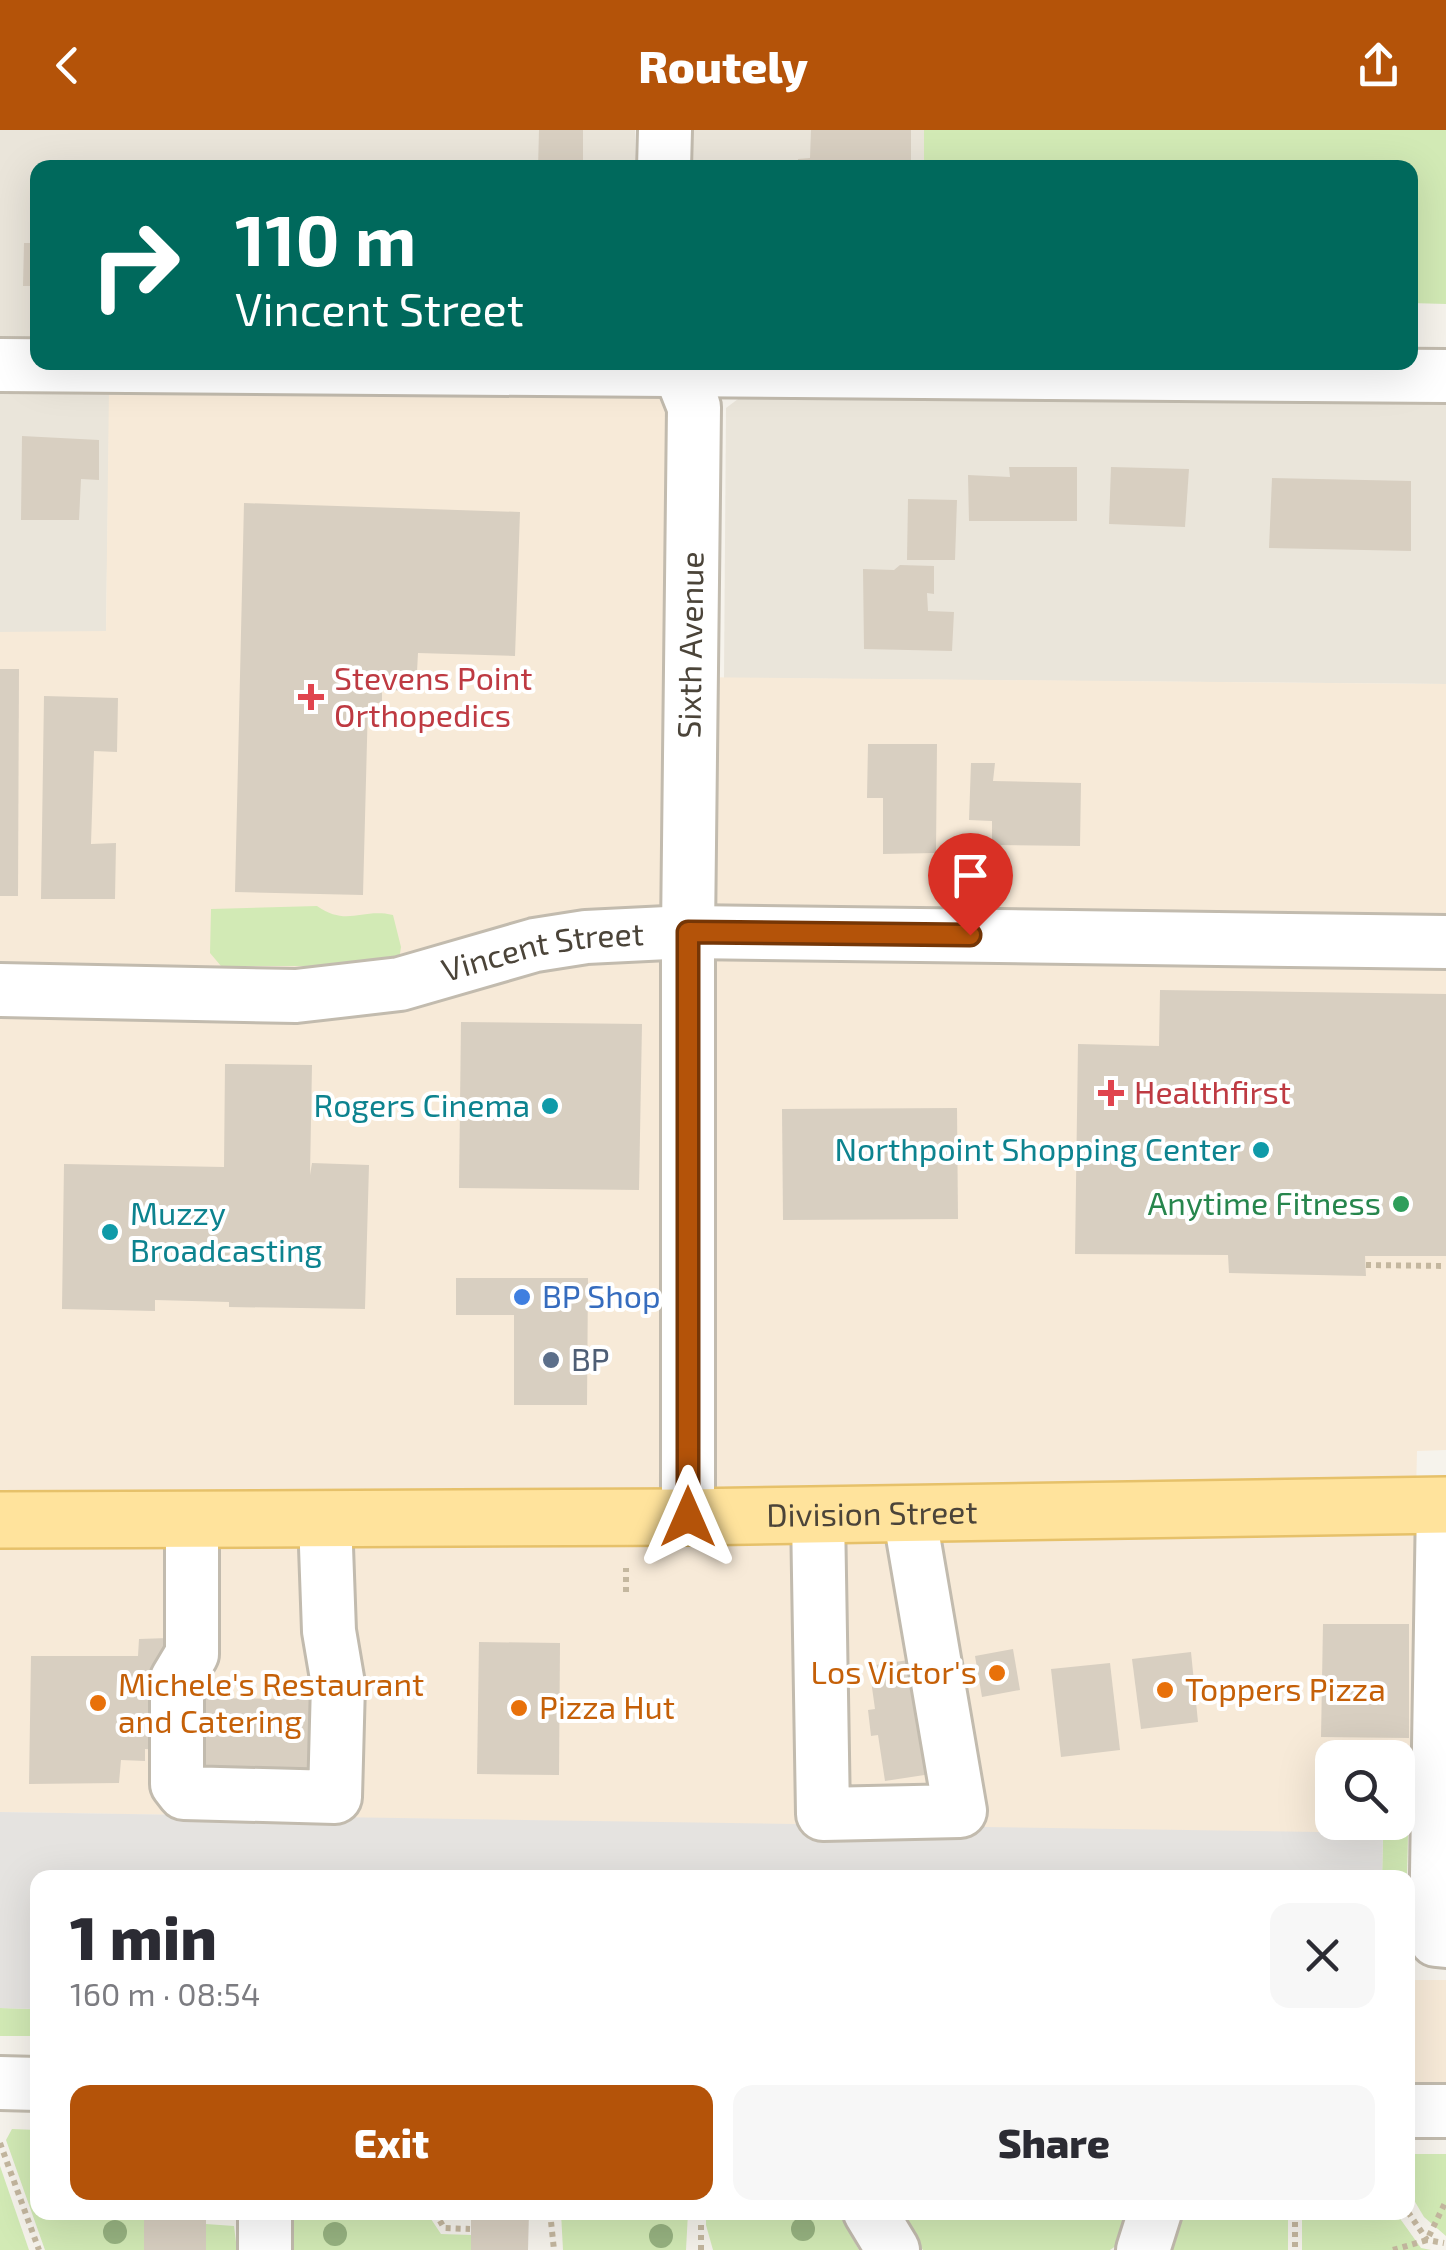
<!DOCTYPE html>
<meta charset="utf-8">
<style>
body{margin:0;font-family:"Exo 2",sans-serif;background:#f7f7f7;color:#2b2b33;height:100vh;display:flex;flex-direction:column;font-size:38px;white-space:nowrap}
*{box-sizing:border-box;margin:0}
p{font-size:32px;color:#7c7c81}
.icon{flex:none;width:55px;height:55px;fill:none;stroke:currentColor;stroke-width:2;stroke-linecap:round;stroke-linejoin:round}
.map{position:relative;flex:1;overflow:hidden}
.side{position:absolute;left:30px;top:1740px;width:1385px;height:350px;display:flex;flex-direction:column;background:#fff;border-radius:20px;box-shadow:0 10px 40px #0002}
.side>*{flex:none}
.top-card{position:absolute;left:30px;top:30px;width:1388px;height:210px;border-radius:20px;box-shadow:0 10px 40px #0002;background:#00695c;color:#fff;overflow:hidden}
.fabs{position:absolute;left:1315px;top:1610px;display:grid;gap:20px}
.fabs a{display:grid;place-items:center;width:100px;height:100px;border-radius:20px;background:#fff;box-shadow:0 10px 40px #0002;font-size:50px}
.pin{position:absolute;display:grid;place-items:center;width:85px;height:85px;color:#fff;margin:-102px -42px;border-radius:50% 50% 50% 0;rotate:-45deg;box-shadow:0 0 10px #0007}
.pin .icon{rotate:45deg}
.me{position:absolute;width:110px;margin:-55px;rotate:0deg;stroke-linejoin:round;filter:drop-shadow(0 0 8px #0008)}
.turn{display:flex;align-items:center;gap:35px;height:210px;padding:0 40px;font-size:45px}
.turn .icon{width:130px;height:130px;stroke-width:2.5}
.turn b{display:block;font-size:70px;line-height:85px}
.round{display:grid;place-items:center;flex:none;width:105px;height:105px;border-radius:20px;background:#f7f7f7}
.head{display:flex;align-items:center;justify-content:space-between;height:170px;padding:0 40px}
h1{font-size:60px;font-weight:800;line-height:75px}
.action{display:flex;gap:20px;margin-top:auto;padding:20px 40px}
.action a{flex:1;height:115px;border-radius:20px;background:#b45309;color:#fff;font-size:40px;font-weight:800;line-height:115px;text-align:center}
.action a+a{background:#f7f7f7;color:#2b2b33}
header{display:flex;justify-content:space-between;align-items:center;height:130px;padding:0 40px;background:#b45309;color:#fff;font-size:45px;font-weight:800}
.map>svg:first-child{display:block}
.residential{fill:#eae5da}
.commercial{fill:#f7ead8;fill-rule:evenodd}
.green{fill:#d2eab5}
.parking{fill:#e5e3e0}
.building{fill:#d8cfc1}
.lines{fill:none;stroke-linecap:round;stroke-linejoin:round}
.minor-casing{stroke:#c2bbae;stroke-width:58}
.major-casing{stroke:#e6c16a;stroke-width:60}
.path{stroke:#c4b79f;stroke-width:6;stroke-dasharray:5 5;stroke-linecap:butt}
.minor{stroke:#fff;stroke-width:52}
.major{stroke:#ffe39c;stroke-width:55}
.tree{fill:#97b381}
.route-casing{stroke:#753606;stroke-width:25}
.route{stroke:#b45309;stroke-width:18}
.health-dot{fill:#e0444e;stroke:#fff;stroke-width:4}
.culture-dot{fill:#0f9aa8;stroke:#fff;stroke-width:4}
.leisure-dot{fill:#2e9e5b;stroke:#fff;stroke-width:4}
.shop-dot{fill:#3f7fe0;stroke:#fff;stroke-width:4}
.service-dot{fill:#5c6f8a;stroke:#fff;stroke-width:4}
.food-dot{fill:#e8710a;stroke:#fff;stroke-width:4}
.labels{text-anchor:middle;stroke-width:8;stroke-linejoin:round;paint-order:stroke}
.street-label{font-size:32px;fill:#4b4439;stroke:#fff}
.health-label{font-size:32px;fill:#be3a42;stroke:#fff;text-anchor:start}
.culture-label{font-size:32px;fill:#0d838f;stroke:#fff;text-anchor:end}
.leisure-label{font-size:32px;fill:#27864d;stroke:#fff;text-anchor:end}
.shop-label{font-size:32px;fill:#366cbe;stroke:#fff;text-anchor:start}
.service-label{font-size:32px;fill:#4e5e75;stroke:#fff;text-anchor:start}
.food-label{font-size:32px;fill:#c56008;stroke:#fff;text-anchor:start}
</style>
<header><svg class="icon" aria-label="back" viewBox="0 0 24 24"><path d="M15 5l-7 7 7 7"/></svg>Routely<svg class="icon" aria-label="share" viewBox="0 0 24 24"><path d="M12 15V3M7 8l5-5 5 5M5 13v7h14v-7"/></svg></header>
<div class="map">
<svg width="1446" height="2120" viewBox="0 0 1446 2120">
<rect width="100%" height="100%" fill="#f6f3ec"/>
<g class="residential">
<polygon points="0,0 635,0 635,37 38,38 38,232 110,233 106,502 0,502"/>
<polygon points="692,0 924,0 924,37 692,38"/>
<polygon points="746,263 1446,273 1446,554 724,548 726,278"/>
</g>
<g class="commercial">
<path d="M109 257 663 264 670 279 672 547 1446 554V1320L1417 1321 1408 1705 0 1682V502L106 501ZM1332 1628H1398V1692H1332Z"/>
<polygon points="1408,1850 1446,1850 1446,1954 1408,1953"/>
</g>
<g class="green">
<polygon points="924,0 1446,0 1446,174 1410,173 1410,38 924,37"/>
<path d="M317 776C347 797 361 778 393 785L401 817 399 830 366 836H221L210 823 211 779Z"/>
<polygon points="1383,1703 1408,1705 1407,1747 1382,1748"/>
<polygon points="0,1878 37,1879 37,1906 0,1906"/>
<polygon points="12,1999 37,2000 38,2082 144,2083 144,2120 45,2120 6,2010"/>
<polygon points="1408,2024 1446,2024 1446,2106 1424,2087 1408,2060"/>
<polygon points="0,2036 29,2120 0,2120"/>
<polygon points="287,2083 427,2083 441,2104 471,2105 471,2120 287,2120"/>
<polygon points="561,2083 688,2083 686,2120 563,2120"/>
<polygon points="706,2083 839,2083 859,2120 713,2120 706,2095"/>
<polygon points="896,2083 1138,2083 1120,2113 1110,2120 923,2120"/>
<polygon points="1171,2083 1288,2083 1288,2120 1163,2120"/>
<polygon points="1302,2083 1396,2083 1421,2118 1431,2120 1302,2120"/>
<polygon points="206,2094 234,2096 237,2120 206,2120"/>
</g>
<polygon class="parking" points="0,1682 1383,1703 1382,1748 38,1748 37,1879 0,1878"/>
<g class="building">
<polygon points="539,0 583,0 583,38 538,38"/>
<polygon points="811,0 911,0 911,38 797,38 798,29 810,28"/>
<polygon points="24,113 38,113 38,156 23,156"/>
<polygon points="22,306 99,310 99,350 81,349 79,390 21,390"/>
<polygon points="1009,337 1077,337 1077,391 969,391 968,345 1010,347"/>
<polygon points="1111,337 1189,339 1185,397 1109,394"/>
<polygon points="1272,348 1411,351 1411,421 1269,418"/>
<polygon points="908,369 957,370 955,430 907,430"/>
<polygon points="244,373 520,382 515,526 418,523 416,561 382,560 382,573 368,573 363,765 235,762"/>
<polygon points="900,435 934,436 934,464 927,463 928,481 954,482 952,521 864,519 863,439 894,440"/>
<polygon points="0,539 19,539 18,766 0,766"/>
<polygon points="44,566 118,568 117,622 94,621 91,714 116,713 115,769 41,769"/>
<polygon points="868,614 937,614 936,723 883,724 883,668 867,668"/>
<polygon points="971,633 995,633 993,651 1081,653 1080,716 992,715 992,691 969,690"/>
<polygon points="1160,860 1446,864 1446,1126 1365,1126 1366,1146 1229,1143 1228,1125 1075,1124 1078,914 1159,916"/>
<polygon points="461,892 642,894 639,1060 459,1058"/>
<polygon points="225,934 312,935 310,1045 312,1033 369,1035 365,1179 229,1177 229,1172 155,1170 155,1181 62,1179 64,1034 224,1037"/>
<polygon points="957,978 958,1089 783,1090 782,979"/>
<polygon points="456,1148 588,1148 587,1275 514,1275 514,1185 456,1185"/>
<polygon points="1323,1494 1409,1494 1409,1608 1321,1607"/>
<polygon points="168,1508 164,1620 145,1619 145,1631 121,1630 119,1653 29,1654 31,1526 138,1526 139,1509"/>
<polygon points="479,1512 560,1513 559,1645 477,1644"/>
<polygon points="1013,1519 1020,1560 982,1567 975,1526"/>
<polygon points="1191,1522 1198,1592 1141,1599 1132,1529"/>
<polygon points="915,1529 931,1644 885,1651 878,1605 871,1606 868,1580 875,1579 869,1536"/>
<polygon points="1110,1533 1120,1620 1061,1627 1051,1539"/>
<polygon points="192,1568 311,1569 309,1651 191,1649"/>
<rect x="144" y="2082" width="62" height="38"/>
<polygon points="471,2082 529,2082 528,2120 471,2120"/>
</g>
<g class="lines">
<g class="minor-casing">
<g id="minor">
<polyline points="664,38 665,0"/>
<polyline points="676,232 694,277 688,802 688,1387"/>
<polyline points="0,235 1446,246"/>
<path id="s1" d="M0 860 296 866 400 854 535 815 586 807 688 802 1446 812"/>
<polyline points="818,1385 823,1684 960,1681 909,1383"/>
<polyline points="192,1390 192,1524 177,1549 177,1654 184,1663 335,1667 338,1554 329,1501 325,1389"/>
<polyline points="1438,1677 1443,1375"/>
<polyline points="1446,1677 1438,1677 1436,1810 1446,1811"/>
<polyline points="0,1953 38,1954"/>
<polyline points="1408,1981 1446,1981"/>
<polyline points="870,2082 893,2120"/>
<polyline points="265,2120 265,2082"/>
<polyline points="1143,2120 1155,2082"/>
</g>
</g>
<g class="major-casing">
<g id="major">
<path id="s2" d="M0 1390 688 1387 1446 1375"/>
</g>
</g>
<g class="path">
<polyline points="1366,1135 1446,1136"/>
<polyline points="626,1462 626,1438"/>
<polyline points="0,2013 39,2120"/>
<polyline points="435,2082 444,2098 470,2099"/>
<polyline points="550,2082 554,2120"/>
<polyline points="1295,2082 1295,2120"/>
<polyline points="1408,2082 1427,2110 1444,2113"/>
<polyline points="701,2120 701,2082"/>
<polyline points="1393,2120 1427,2110 1446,2071"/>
</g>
<use href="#minor" class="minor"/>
<use href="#major" class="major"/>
</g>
<g class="tree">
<circle cx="803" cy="2099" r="12"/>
<circle cx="115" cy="2102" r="12"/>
<circle cx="335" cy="2104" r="12"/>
<circle cx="661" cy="2106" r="12"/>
</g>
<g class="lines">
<g class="route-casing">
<polyline id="route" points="688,1387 688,802 970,805"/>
</g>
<use href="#route" class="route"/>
</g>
<g class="health-dot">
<path d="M306 552h10v10h10v10h-10v10h-10v-10h-10v-10h10z"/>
<path d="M1106 948h10v10h10v10h-10v10h-10v-10h-10v-10h10z"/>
</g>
<g class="culture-dot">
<circle cx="550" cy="976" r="10"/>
<circle cx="1261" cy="1020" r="10"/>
<circle cx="110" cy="1102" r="10"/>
</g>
<circle class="leisure-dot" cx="1401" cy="1074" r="10"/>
<circle class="shop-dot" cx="522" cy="1167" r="10"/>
<circle class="service-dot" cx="551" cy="1230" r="10"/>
<g class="food-dot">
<circle cx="997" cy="1543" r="10"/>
<circle cx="1165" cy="1560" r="10"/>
<circle cx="98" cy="1573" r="10"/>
<circle cx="519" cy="1578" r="10"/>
</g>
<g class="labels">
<g class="street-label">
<text transform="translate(691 515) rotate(-89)" y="11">Sixth Avenue</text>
<text dy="11" stroke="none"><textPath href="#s1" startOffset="548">Vincent Street</textPath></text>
<text dy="11" stroke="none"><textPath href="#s2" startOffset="872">Division Street</textPath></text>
</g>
<g class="health-label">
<text x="334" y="560">Stevens Point<tspan x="334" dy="37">Orthopedics</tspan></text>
<text x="1134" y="974">Healthfirst</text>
</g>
<g class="culture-label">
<text x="530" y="987">Rogers Cinema</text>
<text x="1241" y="1031">Northpoint Shopping Center</text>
<text x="130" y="1095" text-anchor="start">Muzzy<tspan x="130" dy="37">Broadcasting</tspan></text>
</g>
<g class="leisure-label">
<text x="1381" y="1085">Anytime Fitness</text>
</g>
<g class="shop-label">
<text x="542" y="1178">BP Shop</text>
</g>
<g class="service-label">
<text x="571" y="1241">BP</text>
</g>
<g class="food-label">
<text x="977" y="1554" text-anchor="end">Los Victor's</text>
<text x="118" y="1566">Michele's Restaurant<tspan x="118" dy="37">and Catering</tspan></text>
<text x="1185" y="1571">Toppers Pizza</text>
<text x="539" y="1589">Pizza Hut</text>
</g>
</g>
</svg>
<div class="fabs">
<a><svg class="icon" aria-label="search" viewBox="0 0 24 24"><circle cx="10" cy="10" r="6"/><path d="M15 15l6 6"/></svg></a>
</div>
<div class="pin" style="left:970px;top:805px;background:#d93025"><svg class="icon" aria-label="arrive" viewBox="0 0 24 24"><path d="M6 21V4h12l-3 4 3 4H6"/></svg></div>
<svg class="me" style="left:688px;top:1387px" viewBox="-20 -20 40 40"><path d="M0-17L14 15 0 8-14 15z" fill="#b45309" stroke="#fff" stroke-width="4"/></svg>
<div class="top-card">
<div class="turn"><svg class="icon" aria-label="right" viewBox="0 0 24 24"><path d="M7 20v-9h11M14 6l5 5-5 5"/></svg><div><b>110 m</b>Vincent Street</div></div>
</div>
<section class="side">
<div class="head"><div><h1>1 min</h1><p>160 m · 08:54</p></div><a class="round"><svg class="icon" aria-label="close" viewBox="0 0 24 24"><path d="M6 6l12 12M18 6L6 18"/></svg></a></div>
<div class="action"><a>Exit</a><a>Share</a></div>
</section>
</div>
